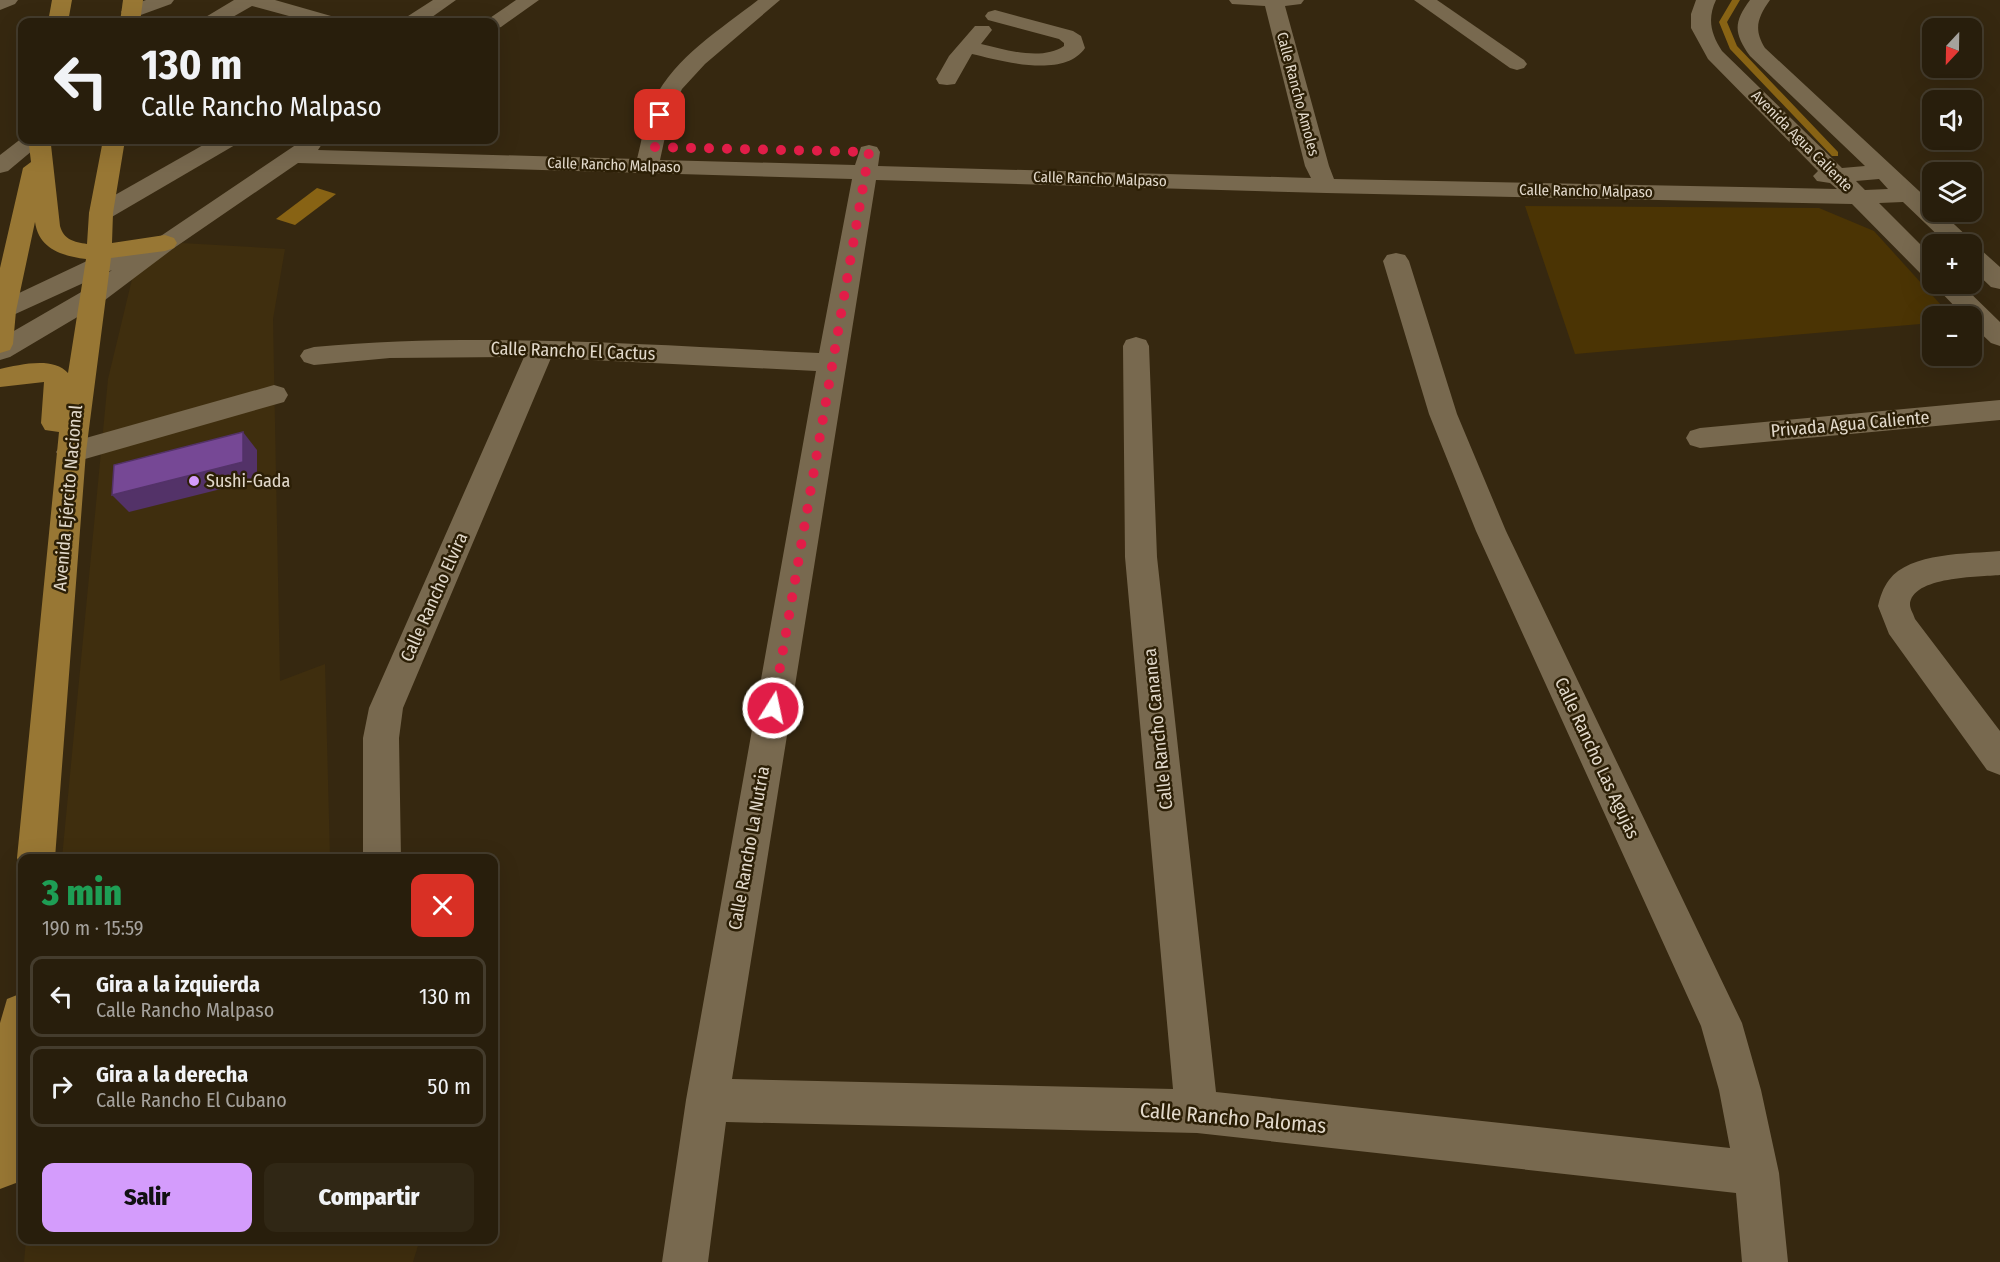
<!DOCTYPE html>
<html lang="es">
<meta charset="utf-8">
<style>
body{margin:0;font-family:"Fira Sans Condensed",sans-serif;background:#302715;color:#f1f3f6;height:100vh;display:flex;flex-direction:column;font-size:22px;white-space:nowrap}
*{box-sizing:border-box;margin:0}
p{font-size:20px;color:#a5a29d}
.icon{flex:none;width:33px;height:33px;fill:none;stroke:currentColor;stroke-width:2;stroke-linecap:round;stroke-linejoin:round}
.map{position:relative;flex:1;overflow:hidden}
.drawer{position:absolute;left:18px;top:854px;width:480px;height:390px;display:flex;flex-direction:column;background:#281e0c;border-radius:12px;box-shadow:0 6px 24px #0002,0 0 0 2px #443c2d}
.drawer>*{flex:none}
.guide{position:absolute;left:18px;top:18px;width:480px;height:126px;border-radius:12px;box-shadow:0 6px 24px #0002,0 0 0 2px #443c2d;background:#281e0c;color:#f1f3f6;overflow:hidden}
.needle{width:39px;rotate:202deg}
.tools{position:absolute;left:1922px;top:18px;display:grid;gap:12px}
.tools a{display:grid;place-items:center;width:60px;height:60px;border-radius:12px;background:#281e0c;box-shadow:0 6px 24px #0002,0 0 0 2px #443c2d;font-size:30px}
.pin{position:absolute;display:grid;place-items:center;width:51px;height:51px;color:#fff;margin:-26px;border-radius:12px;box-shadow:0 3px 9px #0006}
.me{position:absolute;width:66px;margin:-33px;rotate:10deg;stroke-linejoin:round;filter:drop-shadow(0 0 4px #0008)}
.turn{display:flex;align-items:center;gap:21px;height:126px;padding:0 24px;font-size:27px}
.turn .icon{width:78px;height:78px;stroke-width:2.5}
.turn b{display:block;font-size:42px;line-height:51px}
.round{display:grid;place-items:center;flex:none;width:63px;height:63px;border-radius:12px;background:#302715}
.overview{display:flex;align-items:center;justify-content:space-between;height:102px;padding:0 24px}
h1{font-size:36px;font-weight:800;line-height:45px;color:#1e9e55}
.cta{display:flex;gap:12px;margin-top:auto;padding:12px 24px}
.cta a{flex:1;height:69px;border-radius:12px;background:#d49cfc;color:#111;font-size:24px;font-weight:800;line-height:69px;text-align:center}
.cta a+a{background:#302715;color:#f1f3f6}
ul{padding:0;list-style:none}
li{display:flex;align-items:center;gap:18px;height:81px;margin:0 12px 9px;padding:0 12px;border:3px solid #443c2d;border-radius:12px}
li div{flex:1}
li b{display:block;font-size:22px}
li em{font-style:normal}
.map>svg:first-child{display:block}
.built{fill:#3f2e0e}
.green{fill:#4b3404}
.water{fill:#886314}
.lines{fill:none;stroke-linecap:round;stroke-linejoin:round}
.stream{fill:#886314;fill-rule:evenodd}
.minor{fill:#78694f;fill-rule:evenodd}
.major{fill:#987734;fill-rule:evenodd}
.shaded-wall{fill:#533268}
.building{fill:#764895;stroke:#533268;stroke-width:1.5}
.route{stroke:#e11d48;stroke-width:10;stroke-dasharray:0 18}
.poi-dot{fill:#d49cfc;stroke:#2c1f06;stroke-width:2}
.labels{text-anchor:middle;stroke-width:5;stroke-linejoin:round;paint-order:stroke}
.far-street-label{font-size:15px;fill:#e2d9cb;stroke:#2c1f06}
.street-label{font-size:18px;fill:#e2d9cb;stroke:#2c1f06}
.poi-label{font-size:18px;fill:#e2d9cb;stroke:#2c1f06;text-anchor:start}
.near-street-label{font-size:21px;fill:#e2d9cb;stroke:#2c1f06}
</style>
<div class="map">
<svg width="2000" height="1262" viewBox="0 0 2000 1262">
<rect width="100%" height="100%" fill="#362810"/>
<g class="built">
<polygon points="182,243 285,249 273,319 280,681 325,664 330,858 62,858 108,379 133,275"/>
<polygon points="26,1239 420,1239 413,1262 24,1262"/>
</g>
<polygon class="green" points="1525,206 1819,208 1874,231 1951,316 1932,316 1932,323 1575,354"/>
<polygon class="water" points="317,188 336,194 295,225 276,219"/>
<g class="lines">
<polygon class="stream" points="1732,0 1740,0 1727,22 1737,46 1838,152 1838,156 1832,156 1730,49 1719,22"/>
<g class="minor">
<polygon points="0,0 18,0 15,4 0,10"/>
<polygon points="146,0 174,0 171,4 138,16 124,16 121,12 124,8"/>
<polygon points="234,0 275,0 338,18 341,22 311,22 252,6 224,22 201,22 204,18"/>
<polygon points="433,0 456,0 425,22 402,22 405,18"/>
<polygon points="516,0 539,0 501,27 494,29 494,22 484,22"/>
<path d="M758 0H780L705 64 682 89 670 114 660 160 855 165 861 147 869 145 877 147 880 152 878 166 1311 178 1305 166 1265 6 1232 4 1229 0H1304L1301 4 1285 6 1329 166 1334 179 1837 189 1830 183 1817 181 1813 176 1818 171 1708 59 1691 28V14L1696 0H1716C1707 19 1711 34 1722 51L1842 168 1865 166 1750 56C1734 33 1733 23 1750 0H1770C1758 17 1753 29 1765 48L1932 203V212H1941L1970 239 1973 244 1972 246 1980 249 2000 267V289L1991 287 1971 268V244H1947L1903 202 1879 203 1932 256V278L1923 276 1852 204 1326 193 876 180 732 1079 1173 1089 1125 557 1123 346 1126 340 1136 337 1146 340 1149 346 1157 557 1216 1092 1730 1148 1719 1090 1701 1026 1476 531 1429 414 1383 261 1387 255 1396 253 1405 255 1409 261 1457 414 1506 531 1742 1023 1761 1090 1779 1173 1788 1262H1742L1736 1193 1197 1133 726 1122 708 1262H662L686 1100 816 371 551 358 403 708 399 738 401 858H363V738L369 708 524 357 390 358 314 365 304 362 300 356 304 350 314 347C482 332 651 345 819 353L852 179 298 163 174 248 101 303 10 357 0 360V339L83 291 112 270 0 321V302L89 260 124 249 134 254 303 140H319L322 144 318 150 637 159C642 139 645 118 654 100 675 57 721 29 758 0ZM1879 179 1888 189 1865 190 1856 181Z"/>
<polygon points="1414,0 1437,0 1524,60 1527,64 1524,68 1517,70 1510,68"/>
<path d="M995 10 1073 31 1081 36 1085 48C1064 79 1002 61 972 54L955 84 947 85 939 84 936 79 949 56 975 26H989L992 30 981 44C1006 50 1042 61 1064 46V43L1059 39 988 20 985 16 988 12Z"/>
<polygon points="22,138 45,140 8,171 0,173 0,155"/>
<polygon points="212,140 238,140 235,145 110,218 101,220 92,218 89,213 92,208"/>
<polygon points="1933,284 1961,284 2000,322 2000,346 1991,343 1971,324 1971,316 1964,316"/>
<polygon points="274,385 284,388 288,395 284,402 71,463 61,459 56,452 61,445"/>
<polygon points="2000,400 2000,420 1700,448 1690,445 1686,438 1690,431 1700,428"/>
<path d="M2000 551V575C1980 577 1911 576 1910 605 1910 609 1914 615 1915 619L2000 731V775L1987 770 1889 634 1878 606C1880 597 1883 588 1889 580 1910 552 1968 554 2000 551Z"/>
</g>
<g class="major">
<polygon points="52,0 72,0 68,22 48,22"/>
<polygon points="123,0 143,0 140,22 120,22"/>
<path d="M32 140H48L51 145 60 226C64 240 74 242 87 244L89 213 103 140H125L113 213 112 243 165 235 174 238 177 243 174 248 165 251 111 258 86 452 55 858H22V870L17 858 59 432 45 430 41 423 44 382 0 387V369C19 365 53 356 68 373L86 259C62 256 39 249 35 222L16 311 13 344 10 350 0 353V268L23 168 31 162 29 145Z"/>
<polygon points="22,993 22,1165 16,1183 0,1189 0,1023 7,999"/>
</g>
</g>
<polygon class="shaded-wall" points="243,432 257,450 257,480 129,512 112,495"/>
<polygon class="building" points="243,432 243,462 112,495 114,465"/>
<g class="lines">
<polyline class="route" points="660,115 652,147 869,152 773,708"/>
</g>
<circle class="poi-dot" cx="194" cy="481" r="6"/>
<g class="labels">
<g class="far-street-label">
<text transform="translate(1298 94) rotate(75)" y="5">Calle Rancho Amoles</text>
<text transform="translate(1802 141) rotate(45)" y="5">Avenida Agua Caliente</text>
<text transform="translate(614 165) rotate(2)" y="5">Calle Rancho Malpaso</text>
<text transform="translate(1100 179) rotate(2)" y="5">Calle Rancho Malpaso</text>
<text transform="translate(1586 191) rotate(1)" y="5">Calle Rancho Malpaso</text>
</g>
<g class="street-label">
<text transform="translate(573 351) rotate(2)" y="6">Calle Rancho El Cactus</text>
<text transform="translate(1850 424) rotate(-5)" y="6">Privada Agua Caliente</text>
<text transform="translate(68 498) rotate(-85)" y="6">Avenida Ejército Nacional</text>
<text transform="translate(434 597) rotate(-66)" y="6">Calle Rancho Elvira</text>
<text transform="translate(1158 729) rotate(-96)" y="6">Calle Rancho Cananea</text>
<text transform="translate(1597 758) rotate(65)" y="6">Calle Rancho Las Agujas</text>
<text transform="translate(749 848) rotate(-80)" y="6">Calle Rancho La Nutria</text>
</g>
<g class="poi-label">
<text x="206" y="487">Sushi-Gada</text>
</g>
<g class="near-street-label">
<text transform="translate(1233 1118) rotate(5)" y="7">Calle Rancho Palomas</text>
</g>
</g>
</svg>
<div class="tools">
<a><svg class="needle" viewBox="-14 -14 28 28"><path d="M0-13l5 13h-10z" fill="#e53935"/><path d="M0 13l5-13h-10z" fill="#a5a29d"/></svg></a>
<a><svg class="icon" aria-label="sound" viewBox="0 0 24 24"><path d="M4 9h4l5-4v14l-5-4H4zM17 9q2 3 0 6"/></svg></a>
<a><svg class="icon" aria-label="layers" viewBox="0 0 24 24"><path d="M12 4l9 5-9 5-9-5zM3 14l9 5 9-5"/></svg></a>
<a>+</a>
<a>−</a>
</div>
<div class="pin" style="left:660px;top:115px;background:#d93025"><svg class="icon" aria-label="arrive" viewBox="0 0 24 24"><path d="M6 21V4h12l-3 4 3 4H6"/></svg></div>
<svg class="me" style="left:773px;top:708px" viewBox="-20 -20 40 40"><circle r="17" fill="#e11d48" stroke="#fff" stroke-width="3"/><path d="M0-11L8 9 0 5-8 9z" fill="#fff"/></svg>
<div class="guide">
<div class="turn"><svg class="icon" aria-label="left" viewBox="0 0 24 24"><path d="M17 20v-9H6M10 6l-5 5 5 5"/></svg><div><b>130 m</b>Calle Rancho Malpaso</div></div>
</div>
<section class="drawer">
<div class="overview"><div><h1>3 min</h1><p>190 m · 15:59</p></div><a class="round" style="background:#d93025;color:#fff"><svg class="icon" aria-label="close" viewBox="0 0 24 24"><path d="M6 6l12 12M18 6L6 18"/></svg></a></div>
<ul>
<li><svg class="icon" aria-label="left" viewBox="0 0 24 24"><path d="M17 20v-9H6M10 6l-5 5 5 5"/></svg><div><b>Gira a la izquierda</b><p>Calle Rancho Malpaso</p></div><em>130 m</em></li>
<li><svg class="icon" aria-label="right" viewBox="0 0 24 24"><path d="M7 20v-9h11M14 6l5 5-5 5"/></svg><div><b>Gira a la derecha</b><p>Calle Rancho El Cubano</p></div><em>50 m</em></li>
</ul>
<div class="cta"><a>Salir</a><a>Compartir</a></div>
</section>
</div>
